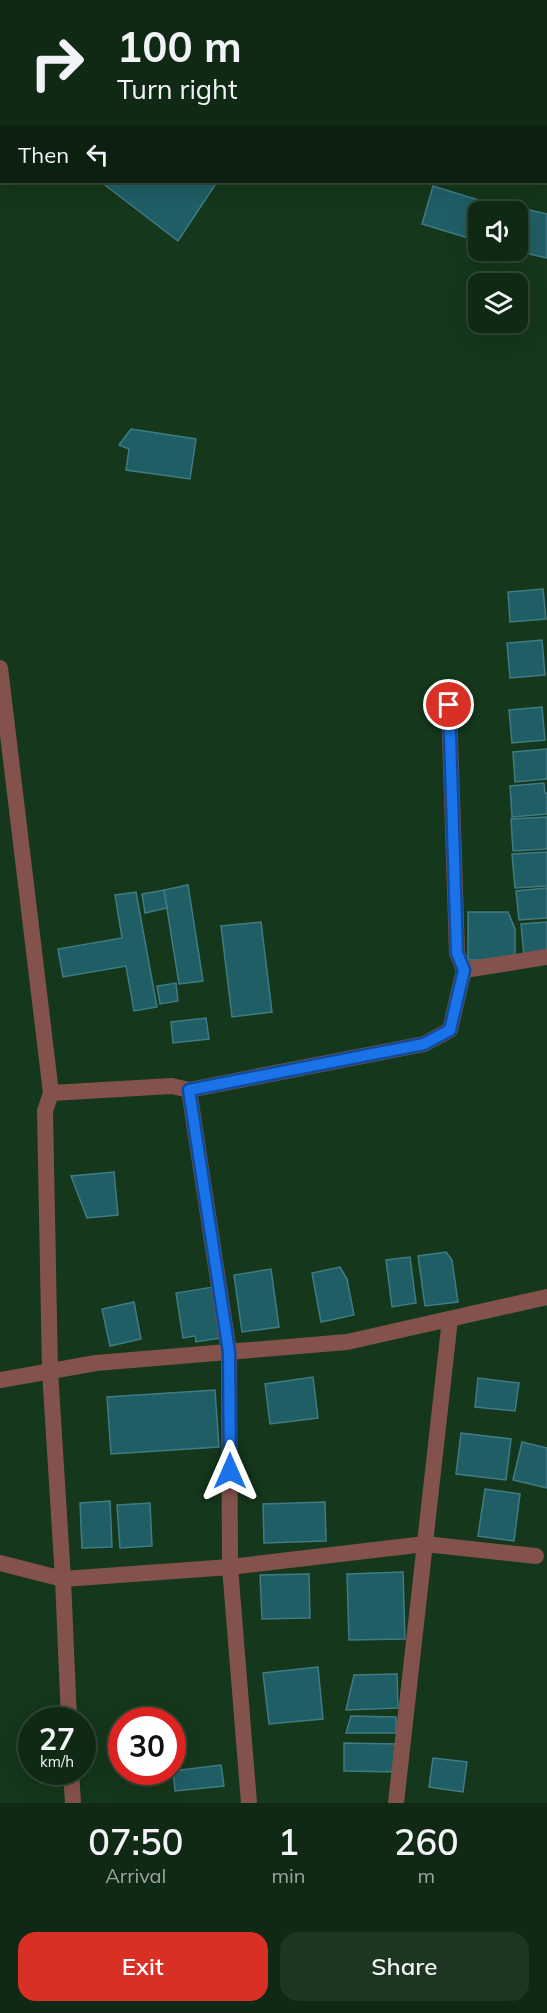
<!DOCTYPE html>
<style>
body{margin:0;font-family:Mulish,sans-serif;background:#1e3522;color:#f1f3f6;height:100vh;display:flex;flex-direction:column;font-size:22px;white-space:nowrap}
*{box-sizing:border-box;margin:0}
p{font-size:20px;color:#9ca6a0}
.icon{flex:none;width:33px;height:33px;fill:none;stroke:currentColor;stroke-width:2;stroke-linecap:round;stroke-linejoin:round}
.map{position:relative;height:1803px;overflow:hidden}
.side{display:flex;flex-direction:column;background:#102914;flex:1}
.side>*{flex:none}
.banner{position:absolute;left:0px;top:0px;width:548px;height:183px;box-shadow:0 6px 24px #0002,0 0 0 2px #304534;background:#102914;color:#f1f3f6;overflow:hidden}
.tools{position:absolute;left:468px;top:201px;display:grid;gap:12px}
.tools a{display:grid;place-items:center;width:60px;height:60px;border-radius:12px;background:#102914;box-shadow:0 6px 24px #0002,0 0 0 2px #304534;font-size:30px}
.speed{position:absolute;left:18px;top:1707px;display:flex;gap:12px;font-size:30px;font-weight:700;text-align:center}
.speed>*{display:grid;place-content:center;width:78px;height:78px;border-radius:50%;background:#102914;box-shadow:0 6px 24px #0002,0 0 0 2px #304534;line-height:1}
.speed small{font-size:15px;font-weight:400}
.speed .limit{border:9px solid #d22;background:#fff;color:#111}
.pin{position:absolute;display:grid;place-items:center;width:51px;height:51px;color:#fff;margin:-26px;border:3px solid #fff;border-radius:50%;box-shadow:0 2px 6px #0007}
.me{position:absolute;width:66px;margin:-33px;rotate:0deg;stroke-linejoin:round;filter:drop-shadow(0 0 4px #0008)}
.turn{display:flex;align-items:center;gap:21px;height:126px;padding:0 18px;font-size:27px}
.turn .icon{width:78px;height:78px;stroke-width:2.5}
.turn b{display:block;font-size:42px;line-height:51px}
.then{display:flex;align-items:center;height:57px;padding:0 18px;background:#0003;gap:12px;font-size:22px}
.eta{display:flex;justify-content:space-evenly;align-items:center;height:102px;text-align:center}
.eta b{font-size:36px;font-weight:600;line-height:42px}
.cta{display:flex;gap:12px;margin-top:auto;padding:12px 18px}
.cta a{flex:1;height:69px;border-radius:18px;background:#d93025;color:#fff;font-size:24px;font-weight:600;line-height:69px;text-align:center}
.cta a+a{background:#1e3522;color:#f1f3f6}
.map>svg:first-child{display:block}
.building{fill:#205e66;stroke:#407b84;stroke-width:1.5}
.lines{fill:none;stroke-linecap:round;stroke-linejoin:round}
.minor{stroke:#84524c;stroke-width:16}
.route-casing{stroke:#114b97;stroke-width:15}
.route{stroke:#1a73e8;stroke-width:10}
</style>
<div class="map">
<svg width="547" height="1803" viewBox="0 0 547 1803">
<rect width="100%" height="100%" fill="#15371b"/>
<g class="building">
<polygon points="181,0 244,0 246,2 180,2"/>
<polygon points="101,182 217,182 178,241"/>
<polygon points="433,186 498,206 497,212 478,212 478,241 422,224"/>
<polygon points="508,205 547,214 547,258 525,253 524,245 518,244 518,212 506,212"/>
<polygon points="131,429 196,439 190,479 126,470 129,449 119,445"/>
<polygon points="543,589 546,619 510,622 508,592"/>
<polygon points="542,640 545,675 510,678 507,643"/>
<polygon points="542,707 545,740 512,743 509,710"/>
<polygon points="547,749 547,779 515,782 513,752"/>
<polygon points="544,783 545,793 547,793 547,814 512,817 510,786"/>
<polygon points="547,817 547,849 513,851 511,819"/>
<polygon points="547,852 547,886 515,888 512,854"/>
<polygon points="188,885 203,981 179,984 164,890"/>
<polygon points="547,888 547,918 519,920 516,891"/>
<polygon points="164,890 167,908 145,913 142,894"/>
<polygon points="136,892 157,1007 134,1011 126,966 63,977 58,949 122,938 115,895"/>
<polygon points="468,912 508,912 515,929 515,960 468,960"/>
<polygon points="261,922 272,1012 232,1017 221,926"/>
<polygon points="547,922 547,954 524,956 521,924"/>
<polygon points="176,983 178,1001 160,1004 157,986"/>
<polygon points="206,1018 209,1039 173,1043 171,1022"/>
<polygon points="114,1172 118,1215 87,1218 71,1176"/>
<polygon points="446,1252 452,1260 458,1302 425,1306 418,1256"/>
<polygon points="410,1257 416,1303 392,1307 386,1260"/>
<polygon points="340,1267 347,1279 354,1315 321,1322 312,1273"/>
<polygon points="271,1269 279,1327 242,1332 234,1275"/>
<polygon points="213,1287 221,1338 196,1342 195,1336 183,1338 176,1293"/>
<polygon points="134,1302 141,1339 110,1346 102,1309"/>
<polygon points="313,1377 318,1418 270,1424 265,1384"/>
<polygon points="478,1378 519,1383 515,1411 475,1407"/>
<polygon points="215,1390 219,1447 111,1454 107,1397"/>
<polygon points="461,1433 511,1439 506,1480 456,1474"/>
<polygon points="522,1442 547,1448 547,1488 513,1480"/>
<polygon points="485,1489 520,1494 514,1541 478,1536"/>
<polygon points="110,1501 112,1547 82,1548 80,1503"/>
<polygon points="325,1502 326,1541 264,1543 263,1504"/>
<polygon points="150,1503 152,1546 120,1548 117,1505"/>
<polygon points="403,1572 405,1639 349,1640 347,1574"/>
<polygon points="309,1574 310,1618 262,1619 260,1575"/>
<polygon points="318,1667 323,1719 269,1724 263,1673"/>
<polygon points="397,1674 398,1708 346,1710 354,1675"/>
<polygon points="351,1716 396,1717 396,1733 346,1733"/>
<polygon points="344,1743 397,1744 397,1772 344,1771"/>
<polygon points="433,1758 467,1762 463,1792 429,1787"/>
<polygon points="221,1765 224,1786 175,1791 173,1771"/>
</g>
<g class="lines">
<g class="minor">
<polyline points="431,0 433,2"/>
<polyline points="546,141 547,143"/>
<polyline points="0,668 51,1093 45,1111 50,1371 63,1579 230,1567 249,1803"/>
<polyline points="464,970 547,957"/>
<polyline points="189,1090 229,1352 230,1567 425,1544 536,1556"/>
<polyline points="51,1093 172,1086 189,1090 424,1044 450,1030 464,970 457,953 449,705"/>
<polyline points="0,1380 96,1363 347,1342 547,1297"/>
<polyline points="0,1563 63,1579 69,1720"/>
<polyline points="71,1772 73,1803"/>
<polyline points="396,1803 450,1319"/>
</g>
</g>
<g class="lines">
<g class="route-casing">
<polyline id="route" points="230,1471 229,1352 189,1090 424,1044 450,1030 464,970 457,953 449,705"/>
</g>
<use href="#route" class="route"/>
</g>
</svg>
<div class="tools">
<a><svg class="icon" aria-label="sound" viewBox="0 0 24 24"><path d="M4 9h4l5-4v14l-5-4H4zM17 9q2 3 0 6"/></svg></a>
<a><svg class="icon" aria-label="layers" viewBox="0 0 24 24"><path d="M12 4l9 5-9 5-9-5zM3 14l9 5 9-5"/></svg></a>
</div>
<div class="speed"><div>27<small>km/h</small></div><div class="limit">30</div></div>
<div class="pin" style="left:449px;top:705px;background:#d93025"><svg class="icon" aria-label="arrive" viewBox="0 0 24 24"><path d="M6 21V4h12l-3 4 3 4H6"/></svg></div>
<svg class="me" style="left:230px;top:1471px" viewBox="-20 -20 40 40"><path d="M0-17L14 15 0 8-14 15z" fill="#1a73e8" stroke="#fff" stroke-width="4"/></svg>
<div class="banner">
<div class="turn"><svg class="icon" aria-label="right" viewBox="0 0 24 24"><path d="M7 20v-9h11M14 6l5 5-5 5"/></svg><div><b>100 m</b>Turn right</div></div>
<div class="then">Then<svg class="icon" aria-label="left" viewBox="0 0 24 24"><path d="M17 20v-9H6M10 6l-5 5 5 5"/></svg></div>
</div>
</div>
<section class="side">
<div class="eta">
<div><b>07:50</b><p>Arrival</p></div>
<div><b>1</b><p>min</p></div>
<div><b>260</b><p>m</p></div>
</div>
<div class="cta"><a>Exit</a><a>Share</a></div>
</section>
